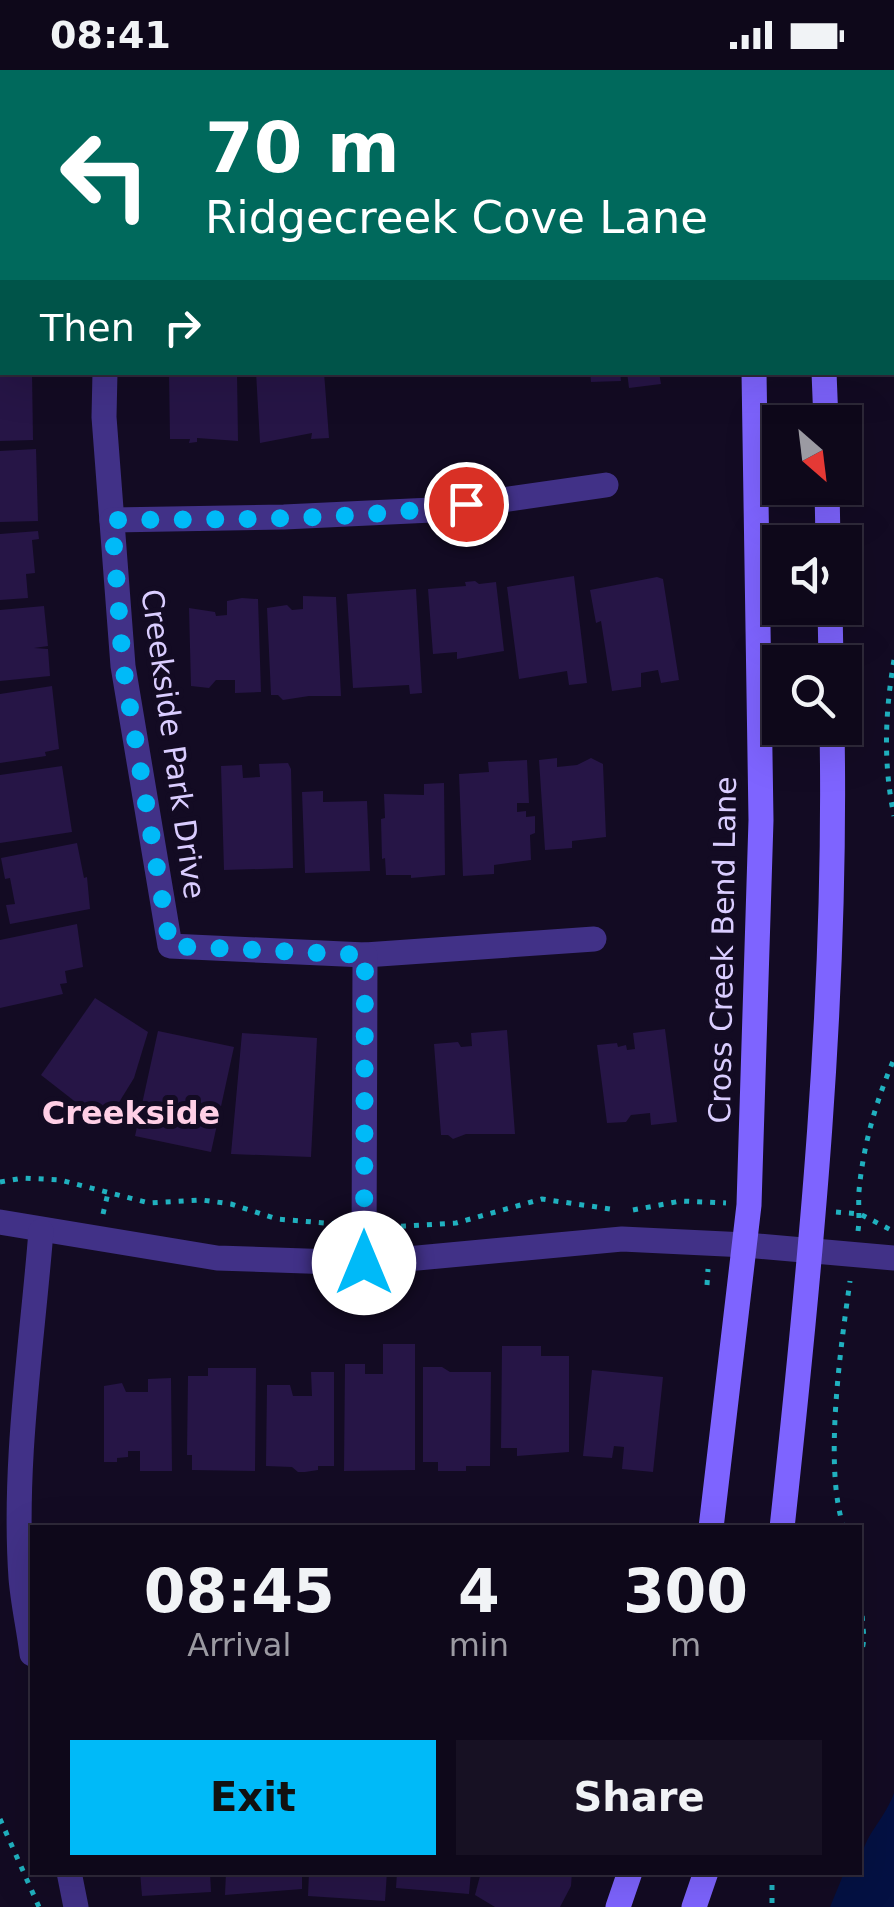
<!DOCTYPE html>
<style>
body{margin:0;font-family:"DejaVu Sans",sans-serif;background:#171123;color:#f1f3f6;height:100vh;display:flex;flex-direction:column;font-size:38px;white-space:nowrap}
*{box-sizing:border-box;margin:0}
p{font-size:32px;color:#9b9aa2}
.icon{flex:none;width:55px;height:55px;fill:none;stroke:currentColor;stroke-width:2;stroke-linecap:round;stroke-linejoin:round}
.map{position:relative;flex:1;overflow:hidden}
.panel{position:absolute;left:30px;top:1455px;width:832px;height:350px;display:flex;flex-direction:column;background:#0e081a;border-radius:0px;box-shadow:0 10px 40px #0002,0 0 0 2px #2e2939}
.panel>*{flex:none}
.hud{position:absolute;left:0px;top:0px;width:895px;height:305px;box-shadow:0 10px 40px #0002,0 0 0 2px #2e2939;background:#00695c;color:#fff;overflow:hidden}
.needle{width:65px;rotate:152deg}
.buttons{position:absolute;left:762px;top:335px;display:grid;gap:20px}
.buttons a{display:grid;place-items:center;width:100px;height:100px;border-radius:0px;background:#0e081a;box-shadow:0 10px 40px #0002,0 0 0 2px #2e2939;font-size:50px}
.pin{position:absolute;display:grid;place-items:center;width:85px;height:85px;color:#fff;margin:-42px;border:5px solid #fff;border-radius:50%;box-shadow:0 2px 10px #0007}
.me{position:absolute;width:110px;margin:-55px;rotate:0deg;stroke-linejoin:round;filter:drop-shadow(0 0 8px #0008)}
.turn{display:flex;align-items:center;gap:35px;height:210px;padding:0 40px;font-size:45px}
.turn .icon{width:130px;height:130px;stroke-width:2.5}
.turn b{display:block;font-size:70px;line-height:85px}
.then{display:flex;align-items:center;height:95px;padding:0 40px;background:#0003;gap:20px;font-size:38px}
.eta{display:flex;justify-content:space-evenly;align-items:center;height:170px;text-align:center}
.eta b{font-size:60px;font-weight:700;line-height:70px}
.button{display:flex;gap:20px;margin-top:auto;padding:20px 40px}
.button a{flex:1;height:115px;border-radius:0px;background:#00baf8;color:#111;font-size:40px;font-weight:700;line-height:115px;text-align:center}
.button a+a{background:#171123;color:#f1f3f6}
.status{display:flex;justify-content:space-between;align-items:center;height:70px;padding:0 50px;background:#0e081a;direction:ltr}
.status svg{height:28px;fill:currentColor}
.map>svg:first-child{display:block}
.water{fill:#041143}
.building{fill:#261546}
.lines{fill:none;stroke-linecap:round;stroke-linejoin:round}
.path{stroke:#20b1bf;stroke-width:5;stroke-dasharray:5 8;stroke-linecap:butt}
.street{stroke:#413187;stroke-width:25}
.secondary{stroke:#7e64ff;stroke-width:25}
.route{stroke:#00baf8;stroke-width:18;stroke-dasharray:0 32.4}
.labels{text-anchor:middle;stroke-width:10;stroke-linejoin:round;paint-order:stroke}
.street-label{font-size:30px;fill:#dacdff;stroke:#130b23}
.neighbourhood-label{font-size:32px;font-weight:bold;fill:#ffcfe6;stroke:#130b23}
</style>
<div class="status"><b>08:41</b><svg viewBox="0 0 49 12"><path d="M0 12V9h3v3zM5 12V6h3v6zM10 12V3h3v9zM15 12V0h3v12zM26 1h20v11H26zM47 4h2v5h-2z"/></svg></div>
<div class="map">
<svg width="894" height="1837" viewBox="0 0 894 1837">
<rect width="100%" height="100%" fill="#130b23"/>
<path class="water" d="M894 1723V1837H830L844 1803 860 1802C860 1765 882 1756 894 1723Z"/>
<g class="building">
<polygon points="0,302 32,302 33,370 0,371"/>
<polygon points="169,302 237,302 238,371 197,368 197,372 189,373 190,369 170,369"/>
<polygon points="256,302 324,302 329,368 311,369 312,363 260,373"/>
<polygon points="590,302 620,302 621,311 591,312"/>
<polygon points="627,302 659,302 661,314 629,318"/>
<polygon points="36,379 38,451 0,452 0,381"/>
<polygon points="38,461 39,469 32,470 35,503 26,504 28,528 0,530 0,464"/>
<polygon points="574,506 587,613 569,615 567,601 519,609 507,517"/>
<polygon points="657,507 663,509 679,610 661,613 658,600 641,603 641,617 612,621 601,551 596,553 590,520"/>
<polygon points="475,511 479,514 496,512 504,581 457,589 457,582 433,584 428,519 466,516 465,512"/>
<polygon points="416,519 422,623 410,624 409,615 353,618 347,524"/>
<polygon points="303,526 336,527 341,626 309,626 283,630 278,625 271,625 267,538 287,535 292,540 303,539"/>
<polygon points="242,528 258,529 261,622 235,623 235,610 216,610 209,618 191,616 189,538 215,542 216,546 227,545 227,531"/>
<polygon points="44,536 48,576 34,578 48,579 50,606 0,611 0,540"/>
<polygon points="52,616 59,679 45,682 46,686 0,693 0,624"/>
<polygon points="557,688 557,697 577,695 591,688 603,694 606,767 572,771 572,778 545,780 539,690"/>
<polygon points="527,690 529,733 517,733 517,742 526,741 526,747 535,746 535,763 530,765 531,790 494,795 494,804 463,806 459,704 489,702 488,692"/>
<polygon points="288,693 291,699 293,798 224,800 221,696 242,695 243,708 260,707 259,694"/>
<polygon points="62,696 72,762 0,773 0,705"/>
<polygon points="444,713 445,805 411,808 411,805 386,805 385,788 382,789 381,749 385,748 384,724 424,725 424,714"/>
<polygon points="323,721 323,732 367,731 370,801 305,803 302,722"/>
<polygon points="77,773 84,808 87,807 90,839 10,854 6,835 15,834 10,808 5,809 1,788"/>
<polygon points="77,854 83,897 65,901 67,913 60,914 63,924 0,938 0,870"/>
<polygon points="95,928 148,962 134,1008 105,1055 41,1005"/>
<polygon points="665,959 677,1052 651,1055 650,1043 631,1045 626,1052 607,1053 597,975 617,973 618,977 626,975 627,980 635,979 633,963"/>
<polygon points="507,960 515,1064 466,1064 453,1069 448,1065 441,1065 434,974 458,972 461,977 472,976 471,963"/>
<polygon points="158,961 234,977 211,1082 135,1066"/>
<polygon points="242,963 317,968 311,1087 231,1084"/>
<polygon points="383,1274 415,1274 415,1400 344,1401 345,1294 365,1294 365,1304 383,1304"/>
<polygon points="502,1276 541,1276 541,1286 569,1286 569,1382 517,1386 517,1378 501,1378"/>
<polygon points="423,1297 442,1297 450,1302 491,1302 490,1396 466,1396 466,1401 438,1401 438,1392 423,1392"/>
<polygon points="208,1298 256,1298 255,1401 192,1400 192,1385 187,1385 188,1306 208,1306"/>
<polygon points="592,1300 663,1307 653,1402 622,1399 624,1377 614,1376 612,1388 583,1386"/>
<polygon points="311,1302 334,1302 334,1396 318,1396 318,1400 305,1402 298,1402 292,1397 266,1396 267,1315 290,1315 293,1326 312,1326"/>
<polygon points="171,1308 172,1401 140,1401 140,1381 128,1381 128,1387 117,1388 117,1392 104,1392 104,1316 122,1313 126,1322 148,1322 148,1309"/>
<polygon points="140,1802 210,1802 211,1822 142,1826"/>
<polygon points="226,1802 302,1802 302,1819 225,1825"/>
<polygon points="309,1802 387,1802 385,1831 308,1826"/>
<polygon points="397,1802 471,1802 469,1824 396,1818"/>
<polygon points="481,1802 572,1802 571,1816 560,1837 495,1837 475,1825"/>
</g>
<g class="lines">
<g class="path">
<polyline points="868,2 868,0"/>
<polyline points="0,119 2,119"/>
<polyline points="892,249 894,252"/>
<path d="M894 590C885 643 883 693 894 746"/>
<polyline points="0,1112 23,1108 60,1110 149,1133 202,1130 231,1134 277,1149 337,1154"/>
<polyline points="633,1140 681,1131 726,1133"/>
<polyline points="836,1142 860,1144 891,1160"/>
<polyline points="103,1144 108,1123"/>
<polyline points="388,1157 456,1153 542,1129 617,1140"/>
<path d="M858 1161C860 1147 858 1134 859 1121 863 1076 876 1031 894 989"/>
<polyline points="707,1215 708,1199"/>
<path d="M844 1458C823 1398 841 1275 850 1211"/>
<polyline points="860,1520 864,1569 860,1592"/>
<polyline points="0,1749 39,1837"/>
<polyline points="772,1802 772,1837"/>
</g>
<g class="street">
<polyline points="111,2 111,0"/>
<polyline points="428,2 441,0"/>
<polyline points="105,302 104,347 123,596 170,876 365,885 594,869"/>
<polyline points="112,450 284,447 432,440 606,415"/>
<polyline points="0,1152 217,1188 364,1193 622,1169 746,1175 894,1188"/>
<polyline points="364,1193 365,885"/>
<path d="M32 1584C29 1559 23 1533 21 1508 13 1393 32 1275 41 1161"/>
<polyline points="69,1802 76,1837"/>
</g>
<g class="secondary">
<polyline points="731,0 731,2"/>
<polyline points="803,0 804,2"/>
<polyline points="824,302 826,352"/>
<polyline points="827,418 828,472"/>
<polyline points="830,538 831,592"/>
<polyline points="711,1458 749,1135 761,750 754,302"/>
<path d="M782 1458C811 1192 837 925 832 658"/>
<polyline points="618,1837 630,1802"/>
<polyline points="694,1837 706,1802"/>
</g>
</g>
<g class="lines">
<path class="route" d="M364 1193 365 885 170 876 123 596 112 450C229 449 350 451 466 434"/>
</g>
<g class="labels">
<g class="street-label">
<text transform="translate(173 674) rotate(82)" y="10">Creekside Park Drive</text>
<text transform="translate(723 880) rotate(-89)" y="10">Cross Creek Bend Lane</text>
</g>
<g class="neighbourhood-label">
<text x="131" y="1054">Creekside</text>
</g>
</g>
</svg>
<div class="buttons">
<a><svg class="needle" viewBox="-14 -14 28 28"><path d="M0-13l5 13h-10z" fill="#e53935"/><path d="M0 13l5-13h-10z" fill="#9b9aa2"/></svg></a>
<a><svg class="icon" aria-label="sound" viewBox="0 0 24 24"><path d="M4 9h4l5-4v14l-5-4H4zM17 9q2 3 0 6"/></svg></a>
<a><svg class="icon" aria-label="search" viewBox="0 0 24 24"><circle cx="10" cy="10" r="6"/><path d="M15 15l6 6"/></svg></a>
</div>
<div class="pin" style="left:466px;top:434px;background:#d93025"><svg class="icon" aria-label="arrive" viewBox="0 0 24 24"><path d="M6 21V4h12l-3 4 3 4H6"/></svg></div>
<svg class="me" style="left:364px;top:1193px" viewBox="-20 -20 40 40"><circle r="19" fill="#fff"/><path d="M0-13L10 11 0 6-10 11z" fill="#00baf8"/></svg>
<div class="hud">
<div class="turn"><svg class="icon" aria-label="left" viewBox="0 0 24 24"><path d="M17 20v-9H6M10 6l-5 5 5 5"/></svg><div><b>70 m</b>Ridgecreek Cove Lane</div></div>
<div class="then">Then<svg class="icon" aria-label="right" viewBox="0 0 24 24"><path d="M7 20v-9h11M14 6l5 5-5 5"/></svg></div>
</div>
<section class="panel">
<div class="eta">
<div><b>08:45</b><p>Arrival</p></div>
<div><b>4</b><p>min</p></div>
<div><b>300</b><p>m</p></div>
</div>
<div class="button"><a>Exit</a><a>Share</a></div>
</section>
</div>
